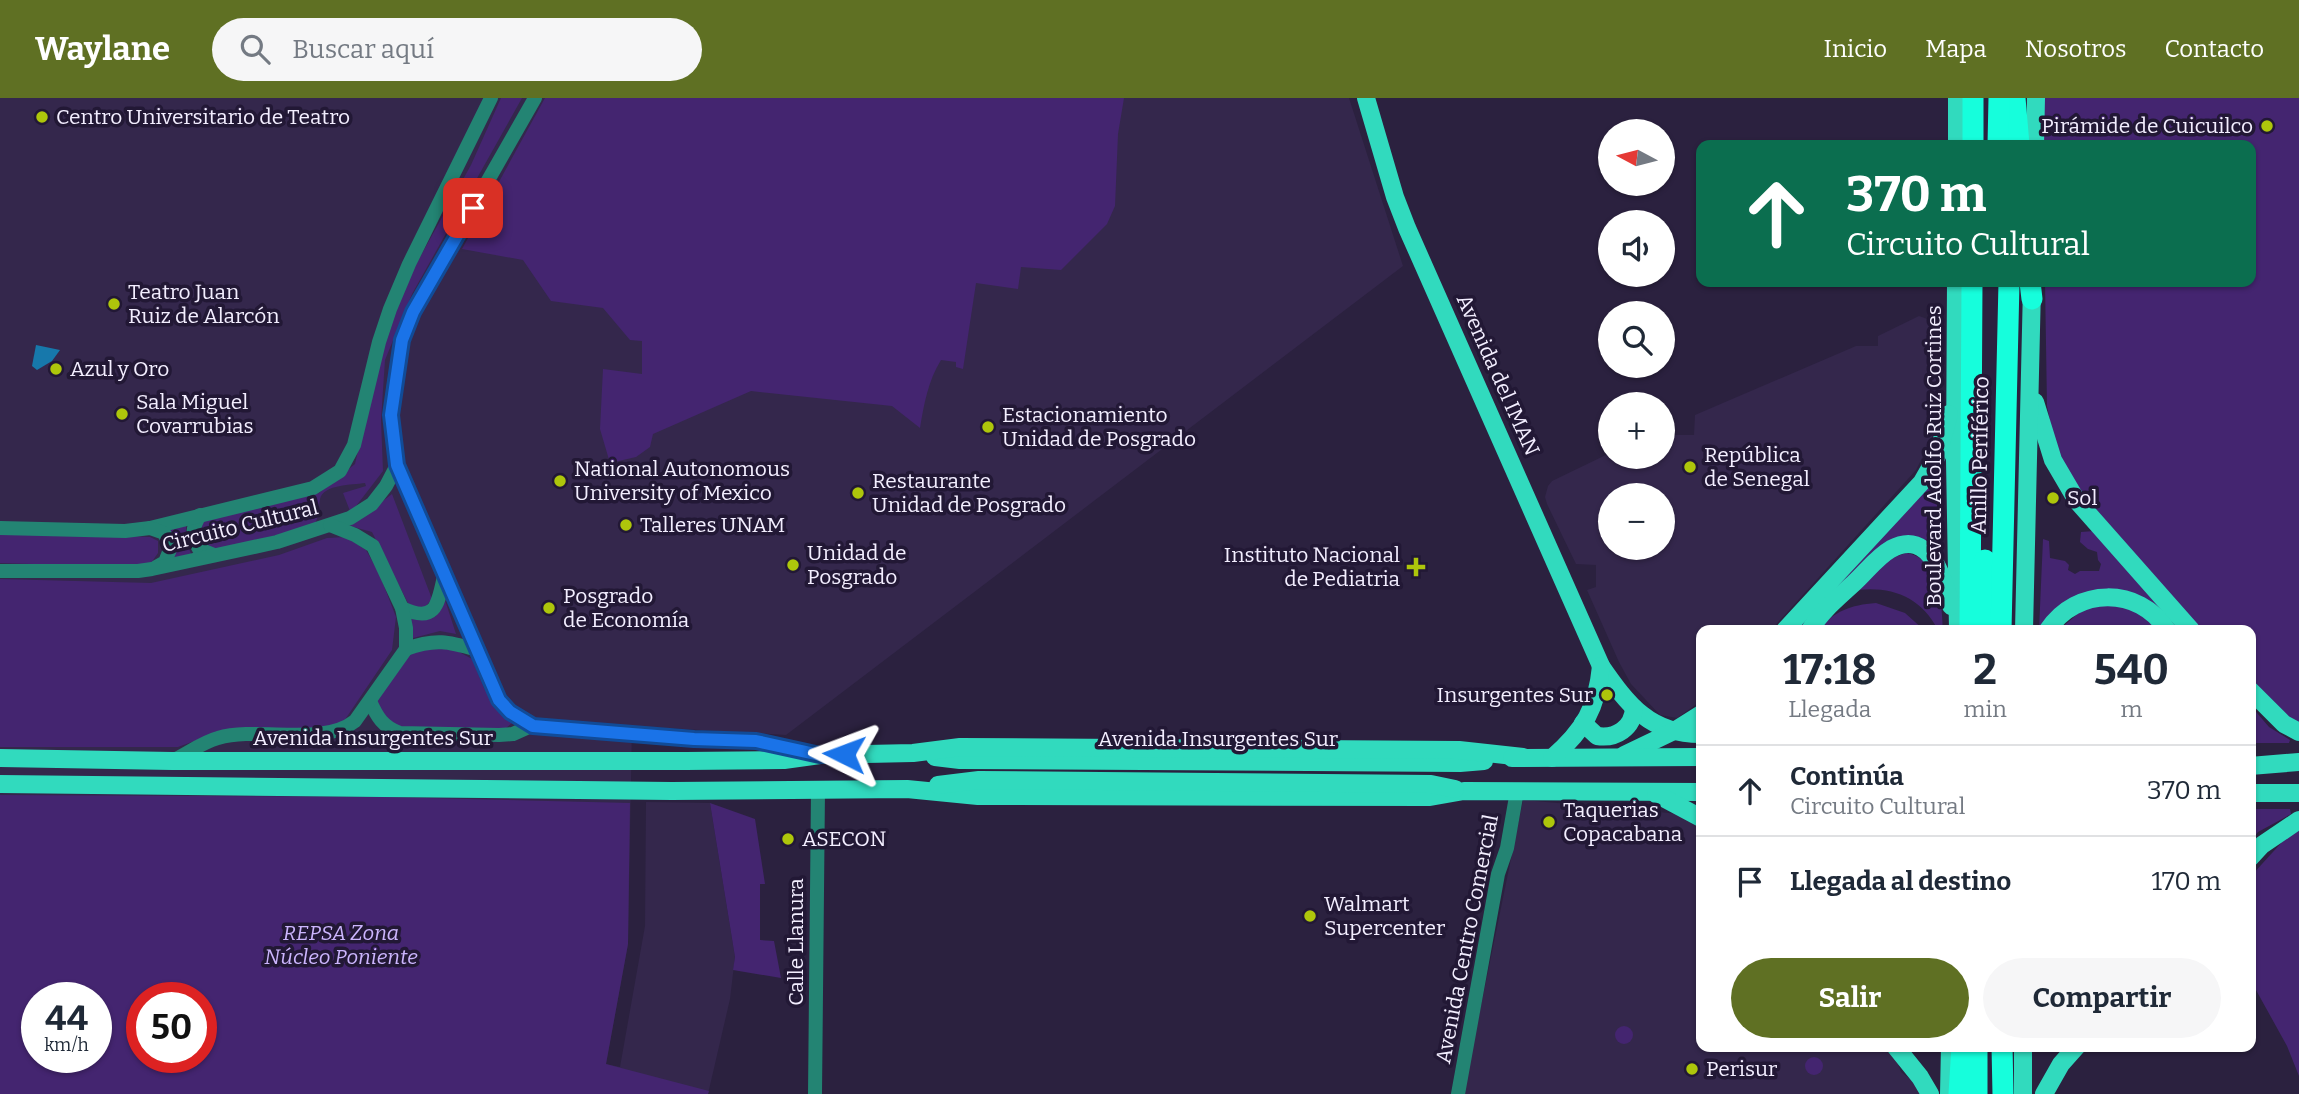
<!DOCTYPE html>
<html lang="es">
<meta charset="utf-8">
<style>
body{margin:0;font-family:Bitter,serif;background:#f6f6f7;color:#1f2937;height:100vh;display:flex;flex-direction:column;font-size:26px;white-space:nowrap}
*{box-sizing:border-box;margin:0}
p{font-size:23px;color:#747a83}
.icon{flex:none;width:38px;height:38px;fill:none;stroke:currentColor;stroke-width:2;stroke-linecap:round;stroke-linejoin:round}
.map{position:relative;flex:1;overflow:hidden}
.drawer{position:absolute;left:1696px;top:527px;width:560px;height:427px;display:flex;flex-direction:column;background:#fff;border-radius:14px;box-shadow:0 2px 5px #0004}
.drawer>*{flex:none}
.hud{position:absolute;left:1696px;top:42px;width:560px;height:147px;border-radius:14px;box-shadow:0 2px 5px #0004;background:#0b6e4f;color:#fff;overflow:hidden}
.needle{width:46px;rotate:277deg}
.controls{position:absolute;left:1598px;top:21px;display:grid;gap:14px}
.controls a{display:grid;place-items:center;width:77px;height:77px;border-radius:50%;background:#fff;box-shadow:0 2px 5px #0004;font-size:35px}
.speed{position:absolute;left:21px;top:884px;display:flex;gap:14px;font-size:35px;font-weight:700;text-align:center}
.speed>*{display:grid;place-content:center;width:91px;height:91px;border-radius:50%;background:#fff;box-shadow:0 2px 5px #0004;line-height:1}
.speed small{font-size:18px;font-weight:400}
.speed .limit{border:10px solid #d22;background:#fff;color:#111}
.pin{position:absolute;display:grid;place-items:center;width:60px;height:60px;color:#fff;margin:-30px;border-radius:14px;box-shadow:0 4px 10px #0006}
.me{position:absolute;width:77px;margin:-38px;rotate:273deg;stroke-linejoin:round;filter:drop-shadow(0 0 5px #0008)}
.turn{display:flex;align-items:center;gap:24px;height:147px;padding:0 35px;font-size:32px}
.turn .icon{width:91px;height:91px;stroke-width:2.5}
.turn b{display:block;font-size:49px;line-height:60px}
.eta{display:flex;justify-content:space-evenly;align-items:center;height:119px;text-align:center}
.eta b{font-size:42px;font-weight:700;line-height:49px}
.primary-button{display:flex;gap:14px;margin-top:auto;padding:14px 35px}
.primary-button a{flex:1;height:80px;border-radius:42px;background:#5f7023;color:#fff;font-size:28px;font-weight:700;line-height:80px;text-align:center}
.primary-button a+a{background:#f6f6f7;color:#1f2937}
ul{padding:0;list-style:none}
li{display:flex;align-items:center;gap:21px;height:91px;padding:0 35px;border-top:2px solid #e0e1e3}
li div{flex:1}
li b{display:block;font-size:26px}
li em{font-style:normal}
header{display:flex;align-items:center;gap:42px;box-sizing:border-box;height:98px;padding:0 35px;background:#5f7023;color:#fff}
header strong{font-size:33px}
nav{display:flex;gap:38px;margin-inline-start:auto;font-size:24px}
.search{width:490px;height:63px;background:#f6f6f7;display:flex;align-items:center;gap:18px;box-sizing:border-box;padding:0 24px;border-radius:38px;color:#747a83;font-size:26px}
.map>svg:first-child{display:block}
.built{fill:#34274c;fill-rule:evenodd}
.green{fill:#442570;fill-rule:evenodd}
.water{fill:#1778ab}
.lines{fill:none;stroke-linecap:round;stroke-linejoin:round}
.minor{stroke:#238473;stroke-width:14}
.major{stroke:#31dabe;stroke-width:18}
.highway{stroke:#16fedc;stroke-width:21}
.route-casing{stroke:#114b97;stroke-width:18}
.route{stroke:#1a73e8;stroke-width:12}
.poi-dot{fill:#aec60b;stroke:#221835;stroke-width:2.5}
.labels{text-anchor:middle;stroke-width:7;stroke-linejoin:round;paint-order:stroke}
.poi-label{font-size:21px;fill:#f3eeff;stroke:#221835;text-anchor:start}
.street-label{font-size:21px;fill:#f3eeff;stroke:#221835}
.park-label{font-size:21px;font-style:italic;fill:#ccb5fe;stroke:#221835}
</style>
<header>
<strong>Waylane</strong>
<div class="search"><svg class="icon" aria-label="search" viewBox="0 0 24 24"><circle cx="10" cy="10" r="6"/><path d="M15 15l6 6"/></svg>Buscar aquí</div>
<nav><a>Inicio</a><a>Mapa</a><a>Nosotros</a><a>Contacto</a></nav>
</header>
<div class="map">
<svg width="2299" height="996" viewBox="0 0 2299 996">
<rect width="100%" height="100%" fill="#2b213f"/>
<g class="built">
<path d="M0 0H1349L1403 168 786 637 632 628 628 846 606 966 620 969 645 828 646 704 710 705 735 859 730 901 708 996H0ZM37 900H96V959H37ZM142 900H201V959H142Z"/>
<path d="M1919 218 1933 223 1940 233 1941 308 1932 340 1916 372 1771 532H1701V603L1677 620 1660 617 1631 586 1619 564 1587 492 1596 489V467L1576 466 1547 406 1545 399 1548 388 1552 383 1610 355V359H1662L1663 332 1666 337H1694L1695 317 1856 248H1878V238ZM1610 397H1662V450H1610Z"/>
<polygon points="1523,702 1680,716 1701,728 1701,948 1885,949 1893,953 1901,974 1918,987 1921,996 1463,996"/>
</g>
<g class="green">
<path d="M501 0H522L412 196 385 262 381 322 383 373 353 412 350 413 343 395 366 388 365 385C352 387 324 386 320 401 318 413 321 415 314 427L226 451H208L198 439 201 424 216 418 319 395 355 366 382 248 404 188 471 67Z"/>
<path d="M545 0H1124L1118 36 1115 108 1107 126 1061 172 1021 169 1018 191 976 185 963 271 956 269V264L941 262C928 283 924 306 920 330L892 308 751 293 653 336 650 349 636 359 610 365 600 331 603 271 642 276V243L630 242 603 210 551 203 523 162 462 151Z"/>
<polygon points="2044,0 2299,0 2299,629 2251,585 2250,532 2201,532 2074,386 2057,357 2047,308 2045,184 2250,184 2250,47 2043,47"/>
<polygon points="1939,366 1941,462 1900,443 1803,532 1794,532"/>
<polygon points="392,396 432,501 423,511 410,509 372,434 350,428"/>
<polygon points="186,426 186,443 192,458 173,462 164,431"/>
<polygon points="0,433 150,439 158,443 158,455 151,465 132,469 0,465"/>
<polygon points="2094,433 2184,532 2176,532 2171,524 2115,493 2039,532 2043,441 2049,443 2050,460 2065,463 2069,467 2068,472 2075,476 2080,473 2099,473 2101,466 2098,462 2097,454 2088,451 2080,444 2081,434"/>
<polygon points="346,439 366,452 379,475 396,519 392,552 342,626 316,633 227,631 178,649 0,649 0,481 151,485 279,457 327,440"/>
<path d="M1906 455C1939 459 1942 506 1943 532H1938C1921 499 1892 488 1857 492L1889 461Z"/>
<polygon points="445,502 456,536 440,533 413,540 410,519 435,519"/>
<path d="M1876 505 1905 515 1924 532H1817C1835 513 1850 507 1876 505Z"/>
<path d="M2104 506C2131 509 2139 513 2158 532H2059L2082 512Z"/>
<path d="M448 548 472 561 484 590 512 625 506 630 403 631C388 623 380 617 377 600L406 557 426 550Z"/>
<polygon points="2251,608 2269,629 2290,642 2289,645 2251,645"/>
<path d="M0 697 385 699 630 705 628 846 606 966 709 993 708 996H0ZM37 900H96V959H37ZM142 900H201V959H142Z"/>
<polygon points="710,705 755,721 765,786 760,786 760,842 774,843 781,880 733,872 735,859"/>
<polygon points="2251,711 2290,711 2291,716 2258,734 2251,742"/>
<polygon points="2299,730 2299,978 2287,948 2251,883 2251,778 2293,732"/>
<circle cx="1624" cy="937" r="9"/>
<circle cx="1814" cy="968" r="9"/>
</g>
<polygon class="water" points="36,247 60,252 52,263 37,272 32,268"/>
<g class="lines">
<g class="minor">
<polyline points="397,367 499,602 510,613 533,627 704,642 756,643 815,656"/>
<path d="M200 417C192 430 191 438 199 451L214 457"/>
<polyline points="0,430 125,433 150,430 313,390 340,373 354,347 379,244 390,211 409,166 491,0"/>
<polyline points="150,430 164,435 171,449 165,464 156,469"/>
<polyline points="0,473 138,473 152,471 277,444 350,420 372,406 386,388 397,367 391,317 394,286 402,242 413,214 535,0"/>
<path d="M402 510C436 526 438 506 444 478"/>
<path d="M406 551C436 540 449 544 478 552"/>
<path d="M370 603C377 619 383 629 400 635L499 637 513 636 533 627"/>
<path d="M174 662C188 655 203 644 218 640 259 628 323 649 355 623L406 551V530L402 510 373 448 355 437 330 427"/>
<polyline points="815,996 818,692"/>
<polyline points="1458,996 1498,776 1507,750 1517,693"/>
</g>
<g class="major">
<path d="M1366 0 1395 99 1407 130 1601 568C1628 607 1650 636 1701 636"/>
<polyline points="1957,47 1957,0"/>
<polyline points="2035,47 2036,0"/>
<polyline points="1956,184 1955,362 1958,532"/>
<polyline points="2035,304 2053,362 2077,403 2191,532"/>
<polyline points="1785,532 1922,384 1938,356 1949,316"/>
<path d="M1810 532C1821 513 1839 499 1855 484 1866 474 1877 459 1891 451 1930 430 1944 481 1951 508"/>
<polyline points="2024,532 2032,189"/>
<path d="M2048 532C2076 489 2139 488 2167 532"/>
<polyline points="2250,592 2284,626 2299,634"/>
<path d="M1583 625 1597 638C1616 641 1633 630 1634 610"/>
<polyline points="1624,657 1674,633 1701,616"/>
<polyline points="935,659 960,662 1460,665 1484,663"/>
<polyline points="0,660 172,663 686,663 784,662 820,657 913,655 960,649 1459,652 1523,659"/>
<polyline points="1512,660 1701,659"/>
<path d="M1552 660C1584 632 1597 610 1601 568"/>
<polyline points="2250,668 2299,664"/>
<polyline points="0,686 672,693 907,691 978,698 1430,699 1464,693 1701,694"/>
<polyline points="938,687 979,682 1431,686 1455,691"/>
<polyline points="2250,695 2299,695"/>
<polyline points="1656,696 1701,720"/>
<polyline points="2250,760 2262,747 2299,722"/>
<polyline points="1895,948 1920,979 1930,996"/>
<polyline points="2023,948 2023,996"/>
<polyline points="1949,996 1950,948"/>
<polyline points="2044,996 2061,966 2077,948"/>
</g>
<g class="highway">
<polyline points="2015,0 2019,47"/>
<polyline points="1973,47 1973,0"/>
<polyline points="1998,47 1999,0"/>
<polyline points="2030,184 2032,201"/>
<polyline points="1970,532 1972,184"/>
<polyline points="1985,532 1985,462"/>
<polyline points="2001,532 2009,184"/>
<polyline points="2002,948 2003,996"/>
<polyline points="1959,996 1962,948"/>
<polyline points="1977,996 1977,948"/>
</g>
</g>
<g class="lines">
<g class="route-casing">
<polyline id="route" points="473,110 413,214 402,242 391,317 397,367 499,602 510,614 533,628 694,641 756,643 820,657 844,656"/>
</g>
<use href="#route" class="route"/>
</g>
<g class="poi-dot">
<circle cx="42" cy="19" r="7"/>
<circle cx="2267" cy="28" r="7"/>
<circle cx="114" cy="206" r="7"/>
<circle cx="56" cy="271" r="7"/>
<circle cx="122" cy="316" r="7"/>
<circle cx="988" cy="329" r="7"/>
<circle cx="1690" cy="369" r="7"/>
<circle cx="560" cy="383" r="7"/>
<circle cx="858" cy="395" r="7"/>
<circle cx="2053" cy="400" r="7"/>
<circle cx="626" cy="427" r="7"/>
<circle cx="793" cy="467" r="7"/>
<path d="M1412.5 458.5h7v7h7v7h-7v7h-7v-7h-7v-7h7z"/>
<circle cx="549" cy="510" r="7"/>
<circle cx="1607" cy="597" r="7"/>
<circle cx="1549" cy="724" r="7"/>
<circle cx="788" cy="741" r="7"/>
<circle cx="1310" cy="818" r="7"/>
<circle cx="1692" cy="971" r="7"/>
</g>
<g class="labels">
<g class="poi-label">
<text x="56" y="26">Centro Universitario de Teatro</text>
<text x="2253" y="35" text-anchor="end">Pirámide de Cuicuilco</text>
<text x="128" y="201">Teatro Juan<tspan x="128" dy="24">Ruiz de Alarcón</tspan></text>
<text x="70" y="278">Azul y Oro</text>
<text x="136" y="311">Sala Miguel<tspan x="136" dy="24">Covarrubias</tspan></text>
<text x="1002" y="324">Estacionamiento<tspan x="1002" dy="24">Unidad de Posgrado</tspan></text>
<text x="1704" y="364">República<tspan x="1704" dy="24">de Senegal</tspan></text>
<text x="574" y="378">National Autonomous<tspan x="574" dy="24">University of Mexico</tspan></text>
<text x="872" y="390">Restaurante<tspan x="872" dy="24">Unidad de Posgrado</tspan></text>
<text x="2067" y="407">Sol</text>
<text x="640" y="434">Talleres UNAM</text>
<text x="807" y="462">Unidad de<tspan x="807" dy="24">Posgrado</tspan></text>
<text x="1400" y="464" text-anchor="end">Instituto Nacional<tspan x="1400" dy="24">de Pediatria</tspan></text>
<text x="563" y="505">Posgrado<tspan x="563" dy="24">de Economía</tspan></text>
<text x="1593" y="604" text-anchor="end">Insurgentes Sur</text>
<text x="1563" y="719">Taquerias<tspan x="1563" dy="24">Copacabana</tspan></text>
<text x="802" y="748">ASECON</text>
<text x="1324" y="813">Walmart<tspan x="1324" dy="24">Supercenter</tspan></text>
<text x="1706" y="978">Perisur</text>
</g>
<g class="street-label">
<text transform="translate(1498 277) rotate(66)" y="7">Avenida del IMAN</text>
<text transform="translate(1980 357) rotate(-89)" y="7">Anillo Periférico</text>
<text transform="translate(1934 358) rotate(-90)" y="7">Boulevard Adolfo Ruiz Cortines</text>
<text transform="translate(240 428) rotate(-14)" y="7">Circuito Cultural</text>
<text x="373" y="647">Avenida Insurgentes Sur</text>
<text x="1218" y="648">Avenida Insurgentes Sur</text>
<text transform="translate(1467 841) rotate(-79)" y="7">Avenida Centro Comercial</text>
<text transform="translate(796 844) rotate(-90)" y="7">Calle Llanura</text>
</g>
<g class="park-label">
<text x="341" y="842">REPSA Zona<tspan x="341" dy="24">Núcleo Poniente</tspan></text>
</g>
</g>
</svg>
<div class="controls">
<a><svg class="needle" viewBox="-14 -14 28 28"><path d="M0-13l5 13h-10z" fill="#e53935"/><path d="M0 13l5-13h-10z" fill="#747a83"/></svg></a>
<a><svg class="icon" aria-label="sound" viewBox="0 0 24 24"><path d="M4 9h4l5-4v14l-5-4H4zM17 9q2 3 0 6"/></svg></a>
<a><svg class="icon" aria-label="search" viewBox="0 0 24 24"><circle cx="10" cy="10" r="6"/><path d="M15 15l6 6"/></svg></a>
<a>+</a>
<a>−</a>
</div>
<div class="speed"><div>44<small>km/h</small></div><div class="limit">50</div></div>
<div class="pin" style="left:473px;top:110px;background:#d93025"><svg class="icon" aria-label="arrive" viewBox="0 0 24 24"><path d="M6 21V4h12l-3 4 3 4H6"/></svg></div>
<svg class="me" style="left:844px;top:656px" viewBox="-20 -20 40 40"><path d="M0-17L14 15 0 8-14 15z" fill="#1a73e8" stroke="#fff" stroke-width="4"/></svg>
<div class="hud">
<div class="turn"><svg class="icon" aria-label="ahead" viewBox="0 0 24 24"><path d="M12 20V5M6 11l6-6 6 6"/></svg><div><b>370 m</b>Circuito Cultural</div></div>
</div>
<section class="drawer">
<div class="eta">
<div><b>17:18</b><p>Llegada</p></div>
<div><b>2</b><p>min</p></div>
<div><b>540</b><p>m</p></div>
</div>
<ul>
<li><svg class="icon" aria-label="ahead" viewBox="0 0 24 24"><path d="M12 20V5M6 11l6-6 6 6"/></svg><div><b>Continúa</b><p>Circuito Cultural</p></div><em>370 m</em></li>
<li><svg class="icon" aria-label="arrive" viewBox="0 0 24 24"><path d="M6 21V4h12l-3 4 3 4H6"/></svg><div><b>Llegada al destino</b></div><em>170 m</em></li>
</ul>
<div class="primary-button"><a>Salir</a><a>Compartir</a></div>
</section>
</div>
